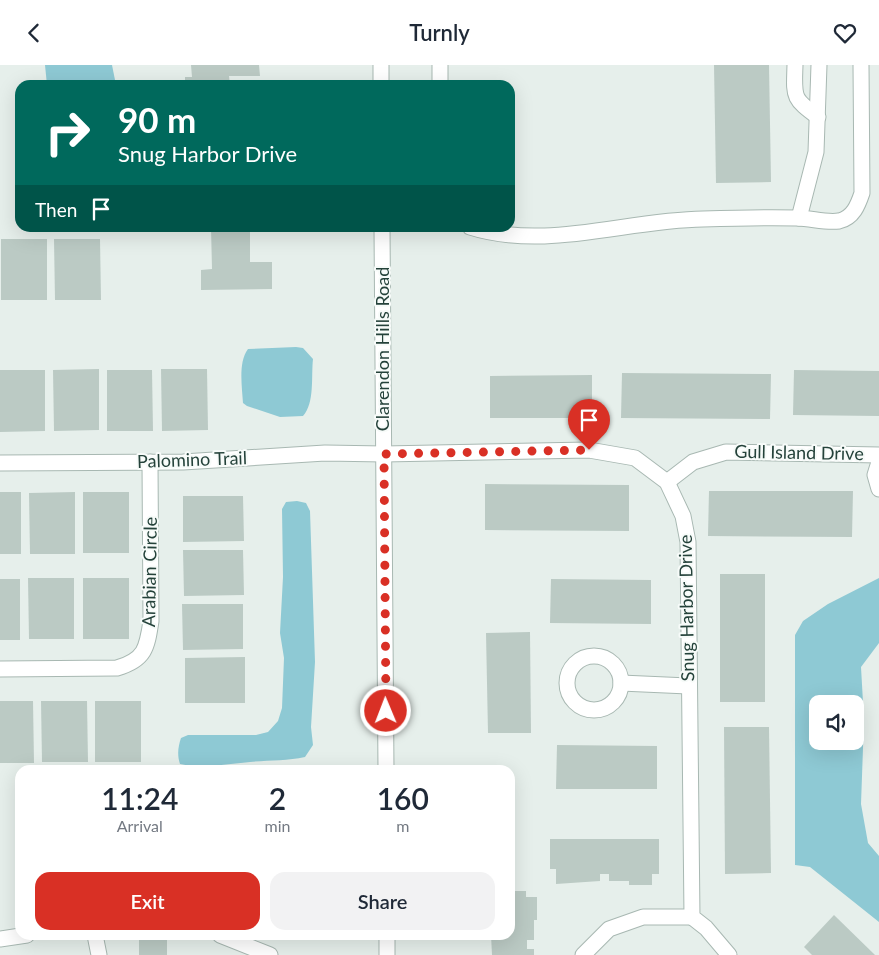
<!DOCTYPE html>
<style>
body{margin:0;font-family:Lato,sans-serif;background:#f2f2f3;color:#1f2937;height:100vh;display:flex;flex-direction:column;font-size:19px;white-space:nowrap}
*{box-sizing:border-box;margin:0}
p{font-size:16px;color:#747a83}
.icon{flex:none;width:28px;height:28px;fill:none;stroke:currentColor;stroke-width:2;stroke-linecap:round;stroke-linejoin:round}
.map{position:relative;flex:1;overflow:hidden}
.side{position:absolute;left:15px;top:700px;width:500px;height:175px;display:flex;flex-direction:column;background:#fff;border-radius:15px;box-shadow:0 5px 20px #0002}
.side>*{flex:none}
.hud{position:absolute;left:15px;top:15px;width:500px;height:152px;border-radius:15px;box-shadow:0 5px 20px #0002;background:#00695c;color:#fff;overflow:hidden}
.controls{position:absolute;left:809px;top:630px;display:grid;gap:10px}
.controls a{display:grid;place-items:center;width:55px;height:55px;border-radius:10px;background:#fff;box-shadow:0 5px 20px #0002;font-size:25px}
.pin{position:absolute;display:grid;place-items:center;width:42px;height:42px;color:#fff;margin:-51px -21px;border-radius:50% 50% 50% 0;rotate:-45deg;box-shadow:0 0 5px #0007}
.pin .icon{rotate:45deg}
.me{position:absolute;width:55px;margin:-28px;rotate:359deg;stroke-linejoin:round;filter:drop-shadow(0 0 4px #0008)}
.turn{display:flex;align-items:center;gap:18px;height:105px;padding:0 20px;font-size:22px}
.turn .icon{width:65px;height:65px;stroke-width:2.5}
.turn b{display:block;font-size:35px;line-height:42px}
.then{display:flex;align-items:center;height:48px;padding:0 20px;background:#0003;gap:10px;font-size:19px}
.eta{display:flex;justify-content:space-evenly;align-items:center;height:85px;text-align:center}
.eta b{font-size:30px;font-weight:600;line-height:35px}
.button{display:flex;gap:10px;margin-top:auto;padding:10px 20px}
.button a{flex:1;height:58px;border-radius:15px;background:#d93025;color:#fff;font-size:20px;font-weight:600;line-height:58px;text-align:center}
.button a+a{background:#f2f2f3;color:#1f2937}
header{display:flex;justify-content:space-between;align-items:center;height:65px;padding:0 20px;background:#fff;font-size:22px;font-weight:600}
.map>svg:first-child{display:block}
.water{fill:#8ec9d4;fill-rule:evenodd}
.building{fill:#bbcac4}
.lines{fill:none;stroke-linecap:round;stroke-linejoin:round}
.minor-casing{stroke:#a8b8b2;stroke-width:17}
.minor{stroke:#fff;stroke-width:15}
.route{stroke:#d93025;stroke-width:9;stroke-dasharray:0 16.2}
.labels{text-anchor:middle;stroke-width:4;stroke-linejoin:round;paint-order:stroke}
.street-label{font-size:18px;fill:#24423a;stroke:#f7fbf9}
</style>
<header><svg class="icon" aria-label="back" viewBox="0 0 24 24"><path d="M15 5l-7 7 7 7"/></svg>Turnly<svg class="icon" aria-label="heart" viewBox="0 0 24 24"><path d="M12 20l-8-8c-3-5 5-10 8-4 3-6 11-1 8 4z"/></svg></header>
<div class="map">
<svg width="879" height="890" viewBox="0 0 879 890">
<rect width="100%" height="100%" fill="#e6efeb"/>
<g class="water">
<polygon points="45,0 112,0 116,20 47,20"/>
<path d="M296 282 303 283 313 294C311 311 315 338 303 351L280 352 247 341 243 338C242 322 238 297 248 284Z"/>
<path d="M297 436 306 438 310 446 315 597 311 662 313 680 305 692C287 696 269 695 250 697 227 699 203 704 180 699 177 690 178 682 181 673L188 670H256L268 667 278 656 282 643 284 593 280 568 283 512 282 444 286 437Z"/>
<path d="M879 513V578L861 602 864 655 861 739 868 778 879 791V857L810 802 795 800V570L803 556 828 539ZM818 639H855V676H818Z"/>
</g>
<g class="building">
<polygon points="191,0 259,0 260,11 229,11 230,20 185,20 185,12 192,12"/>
<polygon points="714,0 769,0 771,117 716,118"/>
<polygon points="211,162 250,162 250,197 272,197 272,224 201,225 201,205 212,204"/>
<rect x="1" y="174" width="46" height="61"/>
<polygon points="54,174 100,174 101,235 55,235"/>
<polygon points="99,304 99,365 54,366 53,305"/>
<polygon points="161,304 207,304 208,365 162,366"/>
<polygon points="0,305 45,305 45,366 0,367"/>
<polygon points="107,305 152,305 153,366 107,366"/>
<polygon points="794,305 879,306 879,351 793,350"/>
<polygon points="622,308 771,309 770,354 621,353"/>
<polygon points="592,310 592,353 490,353 490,311"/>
<polygon points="485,419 629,420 629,466 485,465"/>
<polygon points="709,426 853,426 852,472 708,471"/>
<rect x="0" y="427" width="21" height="62"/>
<polygon points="75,427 75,489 30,489 29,428"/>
<rect x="83" y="427" width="46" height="61"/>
<polygon points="183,431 243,431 244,476 183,477"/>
<polygon points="183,485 243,485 244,530 184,531"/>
<rect x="720" y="509" width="45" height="128"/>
<polygon points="28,513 74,513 74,574 29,574"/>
<rect x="83" y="513" width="46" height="61"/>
<rect x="0" y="514" width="20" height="61"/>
<polygon points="551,514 651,515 651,559 550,558"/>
<polygon points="182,539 243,539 243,584 183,585"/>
<polygon points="530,567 531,668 488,668 486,568"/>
<polygon points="245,592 245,638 185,638 185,593"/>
<polygon points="0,636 33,636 34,698 0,698"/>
<polygon points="41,636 87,636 88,697 42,697"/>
<rect x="95" y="636" width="46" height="61"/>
<polygon points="724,662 769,662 771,808 725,809"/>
<polygon points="557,680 657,681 657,724 556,724"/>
<polygon points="550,774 659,774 659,809 652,809 652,820 629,820 629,816 609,816 609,809 600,809 600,816 556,819 556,804 550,804"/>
<polygon points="510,826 526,826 526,832 537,832 537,855 534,855 534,875 527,875 527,884 534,884 534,890 492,890 491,870 510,870"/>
<polygon points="834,850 875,890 812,890 804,882"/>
<rect x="139" y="870" width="28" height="20"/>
</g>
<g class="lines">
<g class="minor-casing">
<g id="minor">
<polyline points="381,0 381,20"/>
<path d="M795 0C794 32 792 33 818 52"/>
<polyline points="440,20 440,0"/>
<polyline points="799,153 816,87 819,0"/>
<polyline points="382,162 386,705"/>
<path d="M470 162C546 186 625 155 703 154 734 153 766 152 797 153 811 153 825 158 839 156 853 153 858 140 862 128L861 0"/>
<polyline points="879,397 875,410 879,424"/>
<polyline points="0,398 183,397 325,388 384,389 589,385 635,393 667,417 683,451 688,477 692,852 706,863 729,890"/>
<polyline points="667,417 693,397 726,387 879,390"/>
<circle cx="594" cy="618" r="27"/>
<path d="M0 604 117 603C145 595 147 583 151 556L150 397"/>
<polyline points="621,618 688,621"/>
<polyline points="95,870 99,890"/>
<polyline points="220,870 270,890"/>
<polyline points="387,870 387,890"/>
<polyline points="0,874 27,870"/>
<polyline points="583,890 609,864 643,852 692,852"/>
</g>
</g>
<use href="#minor" class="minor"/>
</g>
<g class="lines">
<polyline class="route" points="386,646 384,389 589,385"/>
</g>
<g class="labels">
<g class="street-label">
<text transform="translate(383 284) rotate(-90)" y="6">Clarendon Hills Road</text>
<text transform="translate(799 388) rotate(1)" y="6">Gull Island Drive</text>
<text transform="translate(192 395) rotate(-2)" y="6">Palomino Trail</text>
<text transform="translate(150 507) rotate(-89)" y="6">Arabian Circle</text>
<text transform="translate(687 543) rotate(-91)" y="6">Snug Harbor Drive</text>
</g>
</g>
</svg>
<div class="controls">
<a><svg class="icon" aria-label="sound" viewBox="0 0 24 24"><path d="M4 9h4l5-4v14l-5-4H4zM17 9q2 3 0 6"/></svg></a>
</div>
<div class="pin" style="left:589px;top:385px;background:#d93025"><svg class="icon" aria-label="arrive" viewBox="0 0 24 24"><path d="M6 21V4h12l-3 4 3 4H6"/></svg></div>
<svg class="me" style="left:386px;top:646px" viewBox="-20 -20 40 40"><circle r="17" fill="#d93025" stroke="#fff" stroke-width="3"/><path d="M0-11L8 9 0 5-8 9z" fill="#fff"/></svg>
<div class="hud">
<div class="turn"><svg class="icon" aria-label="right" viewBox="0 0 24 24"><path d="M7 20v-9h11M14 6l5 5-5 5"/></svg><div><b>90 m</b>Snug Harbor Drive</div></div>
<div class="then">Then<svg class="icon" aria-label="arrive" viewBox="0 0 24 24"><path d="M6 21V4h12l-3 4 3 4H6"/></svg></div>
</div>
<section class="side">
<div class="eta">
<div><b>11:24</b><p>Arrival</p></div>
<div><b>2</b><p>min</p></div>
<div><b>160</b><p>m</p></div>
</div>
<div class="button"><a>Exit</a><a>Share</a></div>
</section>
</div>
